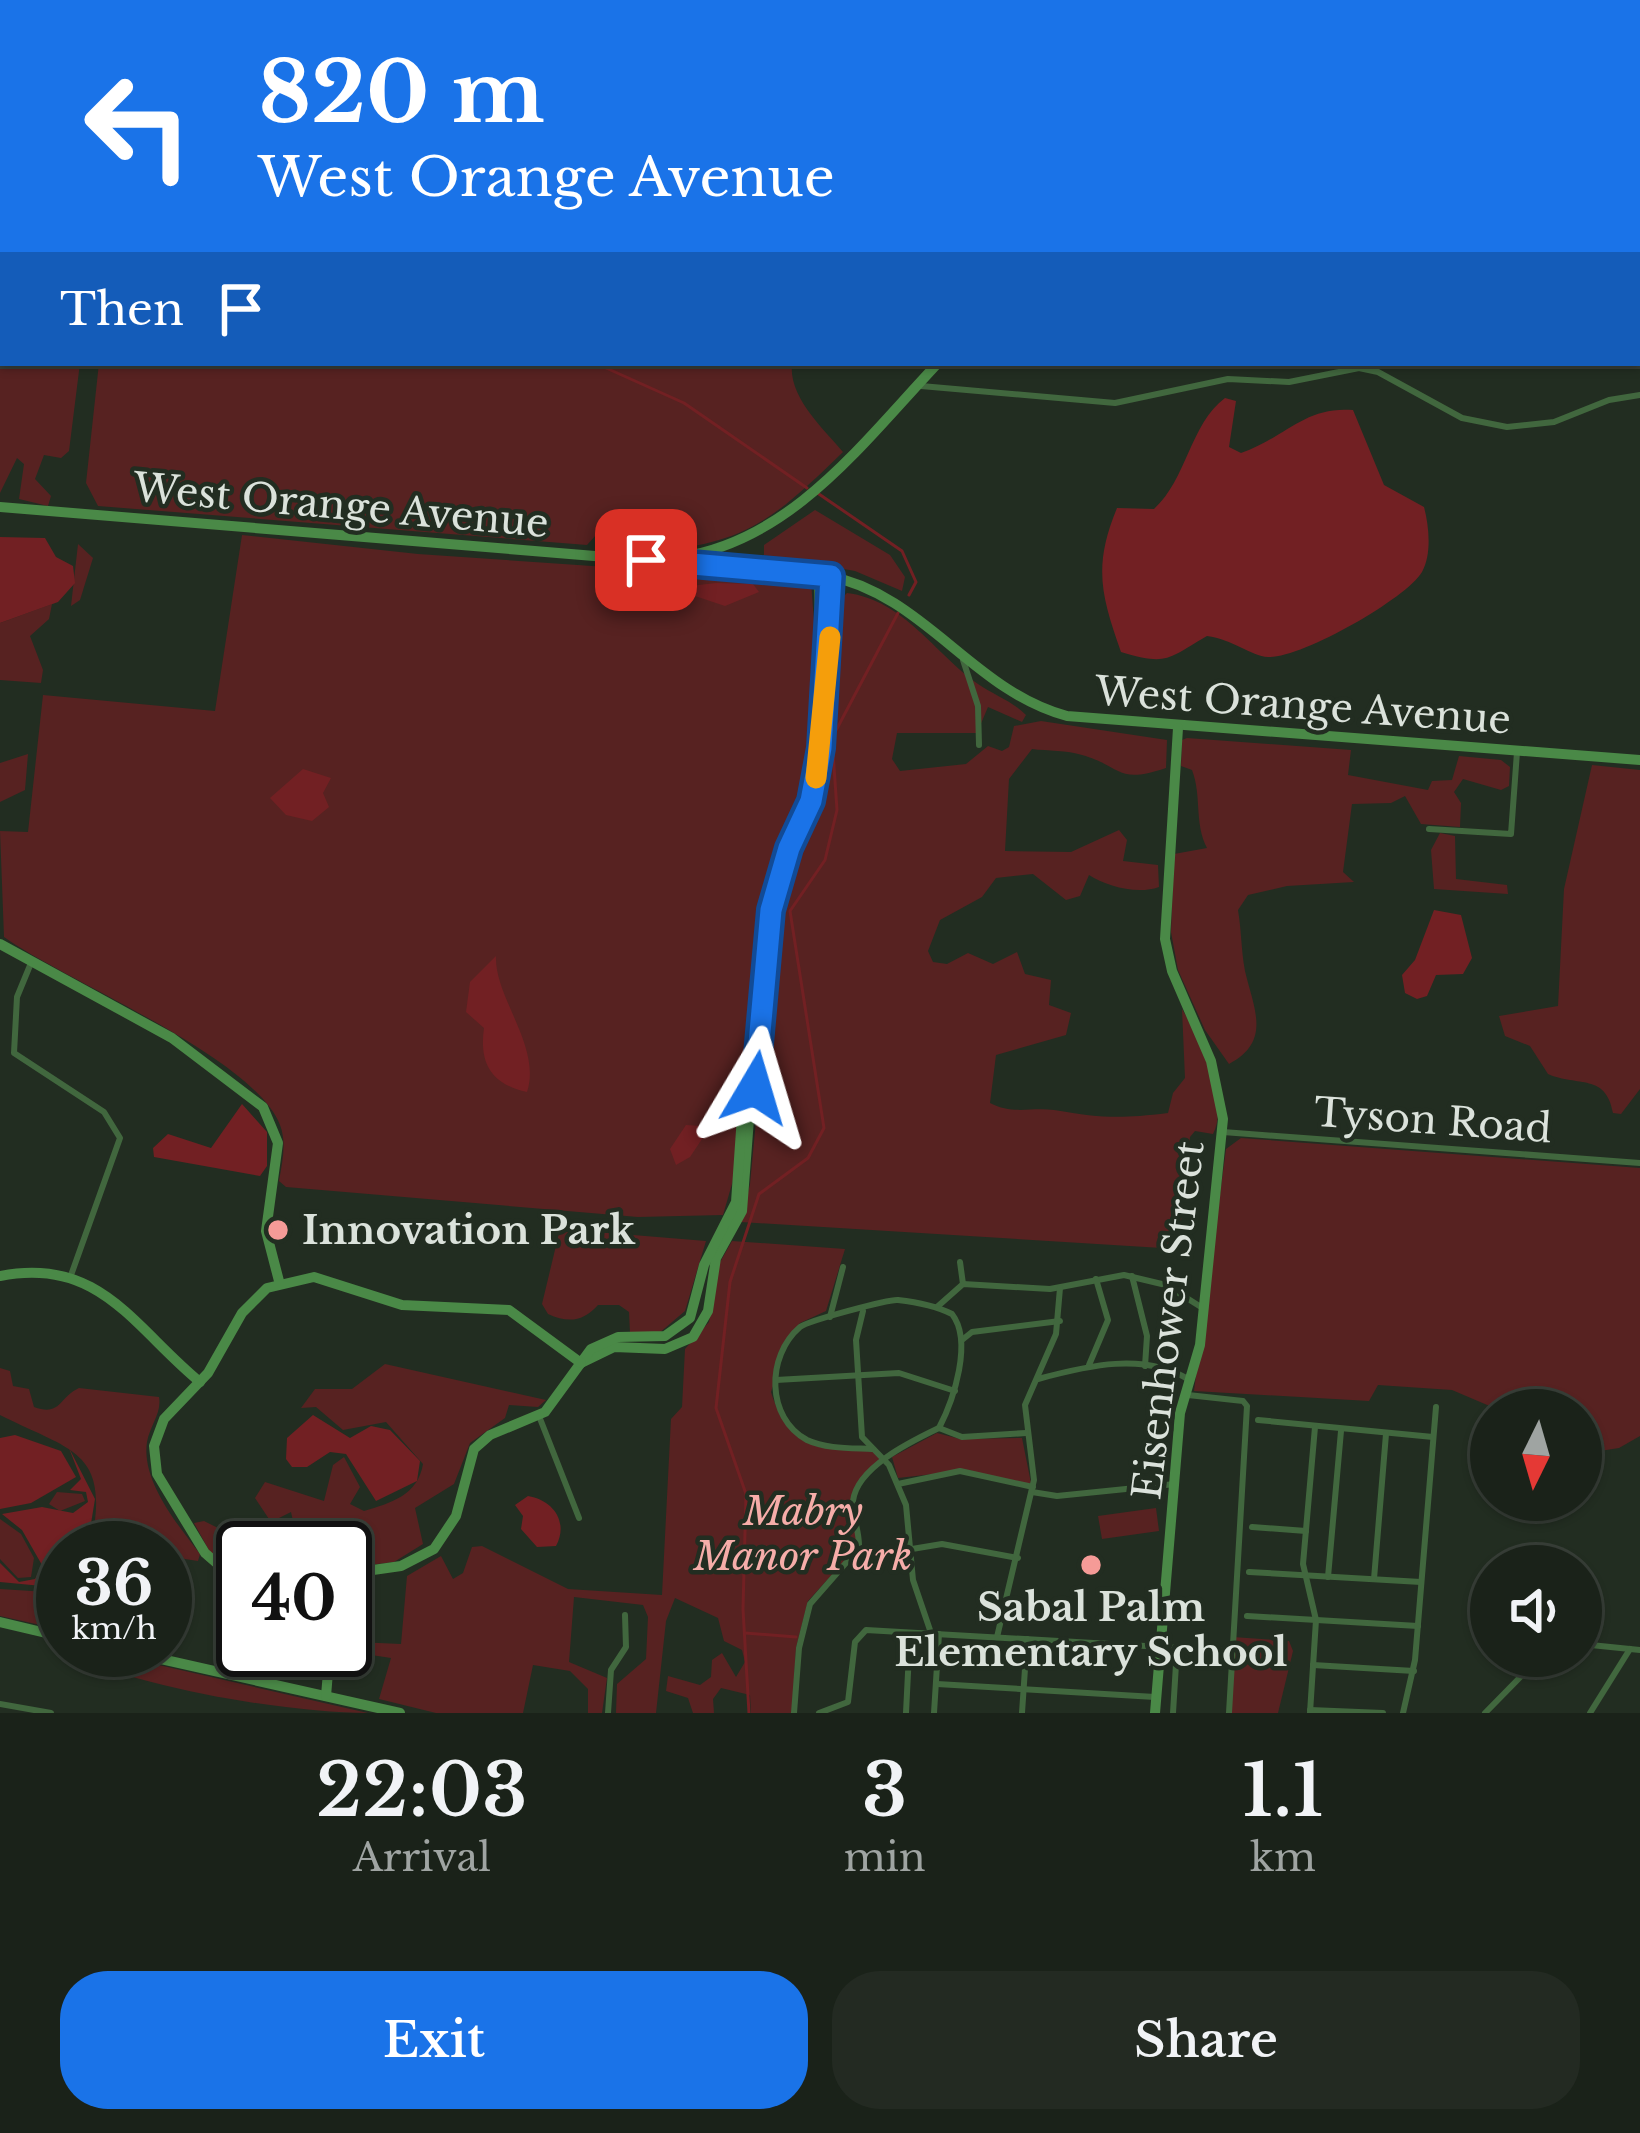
<!DOCTYPE html>
<style>
body{margin:0;font-family:"Libre Baskerville",serif;background:#232a22;color:#f1f3f6;height:100vh;display:flex;flex-direction:column;font-size:45px;white-space:nowrap}
*{box-sizing:border-box;margin:0}
p{font-size:39px;color:#9fa4a2}
.icon{flex:none;width:66px;height:66px;fill:none;stroke:currentColor;stroke-width:2;stroke-linecap:round;stroke-linejoin:round}
.map{position:relative;height:1713px;overflow:hidden}
.details{display:flex;flex-direction:column;background:#1a2219;flex:1}
.details>*{flex:none}
.hud{position:absolute;left:0px;top:0px;width:1641px;height:366px;box-shadow:0 3px 9px #0004,0 0 0 3px #383f38;background:#1a73e8;color:#fff;overflow:hidden}
.needle{width:78px;rotate:185deg}
.buttons{position:absolute;left:1470px;top:1389px;display:grid;gap:24px}
.buttons a{display:grid;place-items:center;width:132px;height:132px;border-radius:50%;background:#1a2219;box-shadow:0 3px 9px #0004,0 0 0 3px #383f38;font-size:60px}
.speed{position:absolute;left:36px;top:1521px;display:flex;gap:24px;font-size:60px;font-weight:700;text-align:center}
.speed>*{display:grid;place-content:center;width:156px;height:156px;border-radius:50%;background:#1a2219;box-shadow:0 3px 9px #0004,0 0 0 3px #383f38;line-height:1}
.speed small{font-size:30px;font-weight:400}
.speed .limit{border:6px solid #111;border-radius:18px;background:#fff;color:#111}
.pin{position:absolute;display:grid;place-items:center;width:102px;height:102px;color:#fff;margin:-51px;border-radius:24px;box-shadow:0 6px 18px #0006}
.me{position:absolute;width:132px;margin:-66px;rotate:7deg;stroke-linejoin:round;filter:drop-shadow(0 0 9px #0008)}
.turn{display:flex;align-items:center;gap:42px;height:252px;padding:0 60px;font-size:54px}
.turn .icon{width:156px;height:156px;stroke-width:2.5}
.turn b{display:block;font-size:84px;line-height:102px}
.then{display:flex;align-items:center;height:114px;padding:0 60px;background:#0003;gap:24px;font-size:45px}
.eta{display:flex;justify-content:space-evenly;align-items:center;height:204px;text-align:center}
.eta b{font-size:72px;font-weight:600;line-height:84px}
.button{display:flex;gap:24px;margin-top:auto;padding:24px 60px}
.button a{flex:1;height:138px;border-radius:48px;background:#1a73e8;color:#fff;font-size:48px;font-weight:600;line-height:138px;text-align:center}
.button a+a{background:#232a22;color:#f1f3f6}
.map>svg:first-child{display:block}
.green{fill:#572221}
.water{fill:#722023}
.lines{fill:none;stroke-linecap:round;stroke-linejoin:round}
.stream{stroke:#722023;stroke-width:3}
.street{stroke:#41673e;stroke-width:6}
.secondary{stroke:#4a8947;stroke-width:10}
.route-casing{stroke:#114b97;stroke-width:30}
.route{stroke:#1a73e8;stroke-width:21}
.slow{stroke:#f59e0b;stroke-width:21}
.poi-dot{fill:#f59b97;stroke:#222d21;stroke-width:4.5}
.labels{text-anchor:middle;stroke-width:9;stroke-linejoin:round;paint-order:stroke}
.street-label{font-size:39px;fill:#dbe2db;stroke:#222d21}
.poi-label{font-size:39px;font-weight:bold;fill:#dbe2db;stroke:#222d21;text-anchor:start}
.park-label{font-size:39px;font-style:italic;fill:#f6ada9;stroke:#222d21}
</style>
<div class="map">
<svg width="1640" height="1713" viewBox="0 0 1640 1713">
<rect width="100%" height="100%" fill="#222d21"/>
<g class="green">
<polygon points="0,0 498,0 498,3 3,3 3,234"/>
<polygon points="0,254 3,363 80,363 69,451 61,458 44,455 35,479 51,496 48,506 19,499 24,464 17,458 0,493"/>
<path d="M99 363H792C788 398 825 430 843 452 770 523 743 546 639 552L633 547 634 528 626 522 607 523 587 545 98 506 86 483Z"/>
<polygon points="815,510 890,555 905,577 902,591 855,571 764,555 764,545"/>
<path d="M242 535 418 554 811 581 817 663 812 733 800 790 780 841V865L761 918 734 1177 723 1215 638 1217 286 1187 279 1181C282 1163 287 1143 280 1125 254 1057 65 981 4 937L0 831 28 832 43 695 215 711Z"/>
<polygon points="78,544 93,558 80,600 71,606"/>
<path d="M847 593C904 600 935 654 978 684 994 695 1012 701 1026 715L1022 722 988 707 977 733H897L892 759 900 771 966 764 988 746 1002 751 1009 747 1014 726 1041 721 1167 740 1166 768C1116 785 1122 766 1082 755 1067 750 1048 751 1032 749L1009 779 1005 851 1071 852 1119 830 1127 840 1123 861 1158 865 1159 887C1137 895 1106 886 1089 875L1080 896 1066 900 1033 874 996 878 982 897 940 920 928 951 933 962 947 964 968 953 993 964 1017 952 1025 974 1051 980 1049 1005 1071 1013 1066 1035 996 1055 990 1103C1013 1115 1030 1107 1054 1110 1102 1118 1118 1119 1168 1113L1173 1093 1185 1078 1182 1009C1199 1037 1230 1103 1213 1134L1195 1131 1190 1137 1178 1249 741 1222 750 1184 769 983 777 960 780 903 817 799 832 608Z"/>
<polygon points="52,604 49,619 30,636 43,670 41,683 0,680 0,623"/>
<path d="M1187 738 1351 750 1348 775 1428 790 1432 781 1452 780 1459 756 1501 760 1510 767 1509 786 1501 790 1463 779 1454 792 1461 803 1460 827 1421 824 1405 796 1391 803 1352 804 1343 872 1354 882 1287 886 1248 895 1238 910C1242 933 1241 958 1247 979 1256 1013 1269 1043 1229 1064L1205 1030 1178 970 1171 932 1174 854 1207 848C1194 823 1202 796 1192 770L1181 766 1182 740Z"/>
<polygon points="28,754 25,790 0,802 0,763"/>
<path d="M1592 765 1640 770V1089L1621 1114 1613 1113C1606 1073 1578 1087 1548 1074L1530 1046 1505 1036 1499 1016 1558 1006 1564 889Z"/>
<polygon points="1440,833 1455,836 1456,879 1507,885 1508,894 1434,889 1431,850"/>
<polygon points="1241,1138 1640,1168 1640,1436 1619,1448 1581,1454 1581,1410 1499,1410 1452,1390 1378,1385 1369,1401 1194,1391 1226,1149"/>
<path d="M560 1229 706 1241 685 1311 658 1334 630 1333 629 1312 619 1305H598C583 1322 568 1323 548 1314L542 1304Z"/>
<path d="M732 1241 845 1249 826 1311 800 1323 788 1339 771 1392C787 1446 825 1445 874 1452L881 1458 852 1494 857 1547 808 1601 796 1648 792 1713H751L750 1695 721 1688 713 1699 714 1713H693L688 1698 666 1691 668 1676 700 1685 711 1677 712 1660 722 1653 736 1677 745 1662 742 1650 724 1641 718 1618 675 1598 666 1621 656 1713H616L617 1684 646 1659 648 1617 643 1605 574 1597 569 1662 607 1678 602 1713H588V1689L570 1671 533 1665 523 1713H436L379 1699 391 1658 345 1651 356 1642 401 1644 407 1576 441 1556 453 1579 463 1573 472 1547 482 1546 568 1589 662 1595 671 1419 682 1407 685 1349 709 1322 719 1264Z"/>
<path d="M385 1364 546 1400 538 1407 509 1405 505 1418 470 1443 454 1484 415 1508 423 1544 394 1562 345 1568V1548H243V1583L216 1563 194 1523 204 1521 240 1539 285 1542 293 1521 291 1512 271 1522 255 1498 265 1482 324 1501 333 1465 344 1457 360 1487 350 1504 364 1511C391 1503 418 1495 423 1464L386 1422 343 1430 316 1407 301 1408 315 1389H352Z"/>
<path d="M0 1368 10 1371 13 1386 29 1389 34 1407C61 1417 59 1397 79 1388L159 1397C162 1413 150 1425 147 1442 141 1481 178 1525 200 1554L198 1561 165 1556V1548H90C112 1450 73 1452 0 1415Z"/>
<polygon points="937,1433 960,1439 1022,1438 1031,1483 1012,1484 969,1470 898,1478 892,1457"/>
<polygon points="57,1492 82,1494 85,1501 60,1511 49,1504"/>
<polygon points="1156,1508 1159,1531 1102,1539 1098,1516"/>
<polygon points="0,1519 21,1534 34,1558 31,1577 18,1578 0,1559"/>
<polygon points="0,1589 63,1593 63,1630 0,1616"/>
<polygon points="1233,1637 1289,1641 1293,1651 1278,1713 1231,1713"/>
<path d="M93 1650 368 1713C289 1713 135 1688 65 1651Z"/>
</g>
<g class="water">
<polygon points="1261,0 1640,0 1640,348 1638,3"/>
<path d="M1225 398 1236 401 1229 447 1241 453C1285 438 1304 406 1353 410L1384 485 1424 507C1429 526 1432 554 1422 572 1406 599 1300 659 1268 657 1251 656 1232 639 1207 636 1167 659 1168 666 1121 652 1101 595 1093 566 1117 508L1154 509C1187 479 1190 424 1225 398Z"/>
<polygon points="0,537 45,538 56,557 73,566 75,583 58,602 0,623"/>
<polygon points="716,583 753,584 759,592 725,606 689,594 690,586"/>
<polygon points="303,769 331,778 323,793 329,807 312,821 286,815 270,798"/>
<polygon points="1434,910 1461,915 1472,958 1463,974 1436,975 1427,996 1417,999 1405,993 1402,975 1415,960"/>
<path d="M496 956C494 997 542 1047 527 1092 491 1084 479 1063 484 1028L466 1012 470 982Z"/>
<polygon points="242,1104 267,1132 267,1166 260,1176 154,1157 153,1148 168,1134 211,1148"/>
<polygon points="686,1125 701,1126 704,1136 690,1157 676,1165 670,1149"/>
<polygon points="313,1415 350,1438 371,1426 390,1430 420,1461 417,1481 376,1501 346,1454 330,1452 307,1467 292,1467 286,1459 287,1438"/>
<polygon points="15,1435 61,1451 76,1477 31,1503 0,1509 0,1438"/>
<polygon points="69,1448 95,1499 87,1548 63,1548 63,1588 0,1582 0,1563 19,1582 35,1579 42,1565 22,1530 2,1514 42,1507 73,1513 88,1502 86,1492 70,1490 81,1479"/>
<path d="M528 1496C553 1500 569 1522 556 1546L537 1547 521 1529 523 1516 515 1505Z"/>
</g>
<g class="lines">
<g class="stream">
<polyline points="0,216 3,218"/>
<polyline points="595,363 684,403 807,488"/>
<polyline points="816,492 902,551 916,582 909,595"/>
<polyline points="745,1633 796,1637"/>
<polyline points="749,1713 743,1609 746,1494 716,1408 730,1282 759,1194 808,1158 824,1128 790,911 825,860 837,810 832,738 898,613"/>
</g>
<g class="street">
<polyline points="921,386 1115,403 1228,379 1289,382 1359,368 1378,372 1462,418 1507,427 1554,422 1609,400 1640,395"/>
<polyline points="963,660 978,706 979,745"/>
<polyline points="1429,829 1511,834 1517,752"/>
<polyline points="31,963 17,997 14,1053 104,1112 120,1138 70,1278"/>
<polyline points="1223,1132 1640,1163"/>
<polyline points="960,1262 963,1284"/>
<polyline points="1132,1276 1147,1336 1145,1366"/>
<polyline points="937,1307 963,1284 1050,1289 1124,1275 1166,1285 1201,1307"/>
<polyline points="863,1311 856,1340 862,1437 889,1465 906,1505 913,1580 931,1633"/>
<polyline points="830,1317 843,1267"/>
<polyline points="962,1340 972,1332 1060,1321"/>
<polyline points="1089,1365 1108,1320 1096,1279"/>
<path d="M1038 1379C1086 1366 1145 1351 1191 1381"/>
<polyline points="776,1380 899,1373 955,1391"/>
<polyline points="1188,1395 1243,1401 1247,1406 1229,1713"/>
<polyline points="539,1416 579,1518"/>
<polyline points="1258,1420 1433,1437"/>
<path d="M872 1449C851 1448 826 1449 807 1440 766 1418 766 1356 800 1327 807 1321 889 1299 898 1300 916 1302 936 1306 952 1314 973 1341 954 1399 939 1428"/>
<polyline points="898,1484 960,1471 1033,1487"/>
<polyline points="1032,1492 1057,1496 1175,1484"/>
<polyline points="1252,1527 1306,1531"/>
<polyline points="912,1549 942,1544 1018,1558"/>
<polyline points="1249,1572 1421,1582"/>
<polyline points="1328,1577 1341,1431"/>
<polyline points="1374,1579 1386,1434"/>
<polyline points="1247,1616 1418,1626"/>
<polyline points="997,1637 1034,1480 1025,1405 1056,1334 1060,1288"/>
<polyline points="1581,1644 1640,1650"/>
<polyline points="1313,1665 1414,1671"/>
<polyline points="937,1684 1155,1697"/>
<polyline points="0,1704 51,1713"/>
<polyline points="1310,1710 1383,1713"/>
<polyline points="608,1713 611,1670 626,1647 625,1615"/>
<path d="M794 1713 799 1648 810 1604 859 1548C860 1532 852 1517 853 1501 857 1467 912 1441 939 1428L962 1437 1026 1433"/>
<polyline points="819,1713 848,1702 855,1642 866,1630 1232,1651"/>
<polyline points="906,1713 910,1633"/>
<polyline points="934,1713 939,1634"/>
<polyline points="1022,1713 1027,1639"/>
<polyline points="1173,1713 1177,1648"/>
<polyline points="1310,1713 1316,1620 1303,1564 1315,1427"/>
<polyline points="1403,1713 1415,1660 1436,1407"/>
<polyline points="1485,1713 1541,1656"/>
<polyline points="1590,1713 1630,1649"/>
</g>
<g class="secondary">
<polyline points="1124,3 1126,0"/>
<path d="M0 507 825 575C925 594 971 690 1067 716L1640 760"/>
<path d="M680 557C792 541 864 441 938 363"/>
<polyline points="819,574 821,672"/>
<polyline points="788,835 805,794 817,720"/>
<polyline points="0,944 172,1038 263,1107 278,1143 266,1231 279,1281"/>
<path d="M0 1276C100 1256 134 1328 200 1382"/>
<polyline points="581,1363 614,1347 665,1349 693,1337 708,1311 716,1258 742,1211 749,1119 762,1051 770,916 789,848 811,801 821,748 831,576"/>
<polyline points="345,1574 401,1566 434,1549 456,1516 474,1449 490,1435 545,1412 591,1349 618,1337 665,1336 690,1318 704,1265 736,1202 742,1116 757,1043"/>
<polyline points="243,1586 205,1553 157,1474 154,1446 164,1419 208,1373 242,1313 267,1288 314,1277 402,1305 509,1310 581,1363"/>
<polyline points="0,1622 63,1637"/>
<polyline points="121,1650 400,1713"/>
<polyline points="320,1650 328,1672 326,1696"/>
<polyline points="1155,1713 1180,1413 1200,1345 1223,1119 1211,1061 1172,971 1165,939 1178,728"/>
</g>
</g>
<g class="lines">
<g class="route-casing">
<polyline id="route" points="646,560 831,576 821,748 811,801 789,848 771,910 755,1088"/>
</g>
<use href="#route" class="route"/>
<polyline class="slow" points="816,778 830,637"/>
</g>
<g class="poi-dot">
<circle cx="278" cy="1230" r="12"/>
<circle cx="1091" cy="1565" r="12"/>
</g>
<g class="labels">
<g class="street-label">
<text transform="translate(341 505) rotate(5)" y="14">West Orange Avenue</text>
<text transform="translate(1303 705) rotate(4)" y="14">West Orange Avenue</text>
<text transform="translate(1433 1120) rotate(4)" y="14">Tyson Road</text>
<text transform="translate(1168 1320) rotate(-83)" y="14">Eisenhower Street</text>
</g>
<g class="poi-label">
<text x="302" y="1244">Innovation Park</text>
<text x="1091" y="1621" text-anchor="middle">Sabal Palm<tspan x="1091" dy="45">Elementary School</tspan></text>
</g>
<g class="park-label">
<text x="803" y="1525">Mabry<tspan x="803" dy="45">Manor Park</tspan></text>
</g>
</g>
</svg>
<div class="buttons">
<a><svg class="needle" viewBox="-14 -14 28 28"><path d="M0-13l5 13h-10z" fill="#e53935"/><path d="M0 13l5-13h-10z" fill="#9fa4a2"/></svg></a>
<a><svg class="icon" aria-label="sound" viewBox="0 0 24 24"><path d="M4 9h4l5-4v14l-5-4H4zM17 9q2 3 0 6"/></svg></a>
</div>
<div class="speed"><div>36<small>km/h</small></div><div class="limit">40</div></div>
<div class="pin" style="left:646px;top:560px;background:#d93025"><svg class="icon" aria-label="arrive" viewBox="0 0 24 24"><path d="M6 21V4h12l-3 4 3 4H6"/></svg></div>
<svg class="me" style="left:755px;top:1088px" viewBox="-20 -20 40 40"><path d="M0-17L14 15 0 8-14 15z" fill="#1a73e8" stroke="#fff" stroke-width="4"/></svg>
<div class="hud">
<div class="turn"><svg class="icon" aria-label="left" viewBox="0 0 24 24"><path d="M17 20v-9H6M10 6l-5 5 5 5"/></svg><div><b>820 m</b>West Orange Avenue</div></div>
<div class="then">Then<svg class="icon" aria-label="arrive" viewBox="0 0 24 24"><path d="M6 21V4h12l-3 4 3 4H6"/></svg></div>
</div>
</div>
<section class="details">
<div class="eta">
<div><b>22:03</b><p>Arrival</p></div>
<div><b>3</b><p>min</p></div>
<div><b>1.1</b><p>km</p></div>
</div>
<div class="button"><a>Exit</a><a>Share</a></div>
</section>
